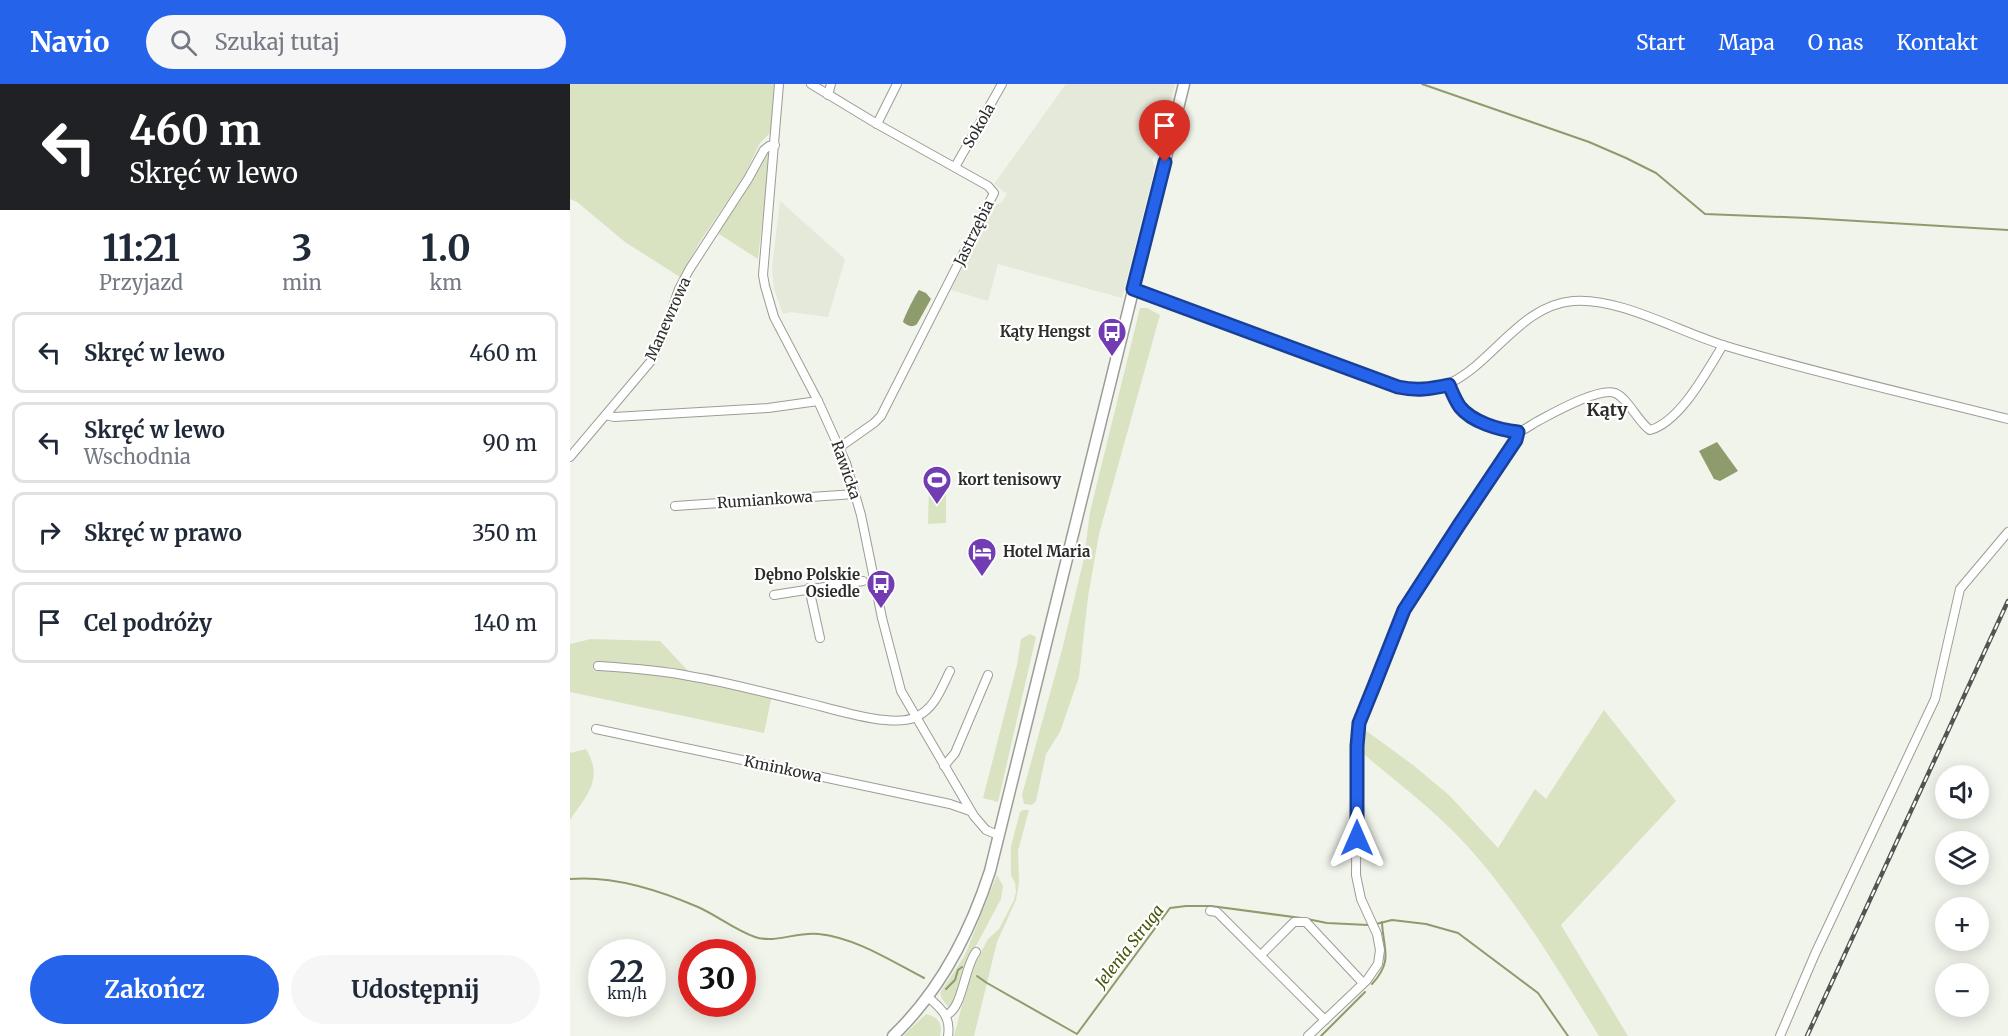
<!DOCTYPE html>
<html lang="pl">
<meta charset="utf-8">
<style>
body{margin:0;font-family:Merriweather,serif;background:#f6f6f7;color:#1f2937;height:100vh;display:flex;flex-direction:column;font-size:22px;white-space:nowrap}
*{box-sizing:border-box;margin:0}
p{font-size:20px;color:#747a83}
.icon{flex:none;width:33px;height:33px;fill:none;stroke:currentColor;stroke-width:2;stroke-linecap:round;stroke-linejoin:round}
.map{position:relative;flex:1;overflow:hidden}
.sheet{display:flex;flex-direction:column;background:#fff;width:570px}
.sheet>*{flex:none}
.banner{background:#202124;color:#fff;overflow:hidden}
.controls{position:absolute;left:1365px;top:681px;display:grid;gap:12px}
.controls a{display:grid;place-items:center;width:54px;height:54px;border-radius:50%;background:#fff;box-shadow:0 3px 15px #0003;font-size:30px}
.speed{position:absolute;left:18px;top:855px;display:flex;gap:12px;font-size:30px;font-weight:700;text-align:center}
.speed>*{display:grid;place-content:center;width:78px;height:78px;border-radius:50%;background:#fff;box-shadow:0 3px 15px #0003;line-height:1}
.speed small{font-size:15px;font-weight:400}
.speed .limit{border:9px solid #d22;background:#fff;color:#111}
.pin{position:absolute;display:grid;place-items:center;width:51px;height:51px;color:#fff;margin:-62px -26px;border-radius:50% 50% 50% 0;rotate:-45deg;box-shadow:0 0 6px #0007}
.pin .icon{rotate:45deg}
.me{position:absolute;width:66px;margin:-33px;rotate:0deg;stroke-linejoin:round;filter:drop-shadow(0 0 4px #0008)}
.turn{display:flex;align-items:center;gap:21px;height:126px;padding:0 30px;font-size:27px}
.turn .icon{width:78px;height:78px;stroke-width:2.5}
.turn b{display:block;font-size:42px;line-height:51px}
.eta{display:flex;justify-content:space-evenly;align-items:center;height:102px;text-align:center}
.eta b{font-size:36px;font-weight:700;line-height:42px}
.button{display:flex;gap:12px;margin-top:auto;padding:12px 30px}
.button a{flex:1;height:69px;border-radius:36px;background:#2563eb;color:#fff;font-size:24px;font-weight:700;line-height:69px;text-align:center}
.button a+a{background:#f6f6f7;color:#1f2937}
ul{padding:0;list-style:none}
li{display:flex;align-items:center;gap:18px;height:81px;margin:0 12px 9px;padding:0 18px;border:3px solid #e0e1e3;border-radius:12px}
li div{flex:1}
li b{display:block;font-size:22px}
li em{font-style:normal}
header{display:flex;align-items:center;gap:36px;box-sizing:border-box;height:84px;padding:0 30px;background:#2563eb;color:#fff}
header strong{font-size:28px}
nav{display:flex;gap:33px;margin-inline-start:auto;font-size:21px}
.search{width:420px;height:54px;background:#f6f6f7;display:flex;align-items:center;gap:15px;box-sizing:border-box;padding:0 21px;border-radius:33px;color:#747a83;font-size:22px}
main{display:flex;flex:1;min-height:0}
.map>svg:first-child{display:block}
.built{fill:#e4e9d9}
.green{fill:#d9e3c2}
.water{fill:#8e9b6c}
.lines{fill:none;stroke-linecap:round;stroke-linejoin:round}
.stream{stroke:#8e9b6c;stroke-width:2}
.minor-casing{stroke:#9b9d96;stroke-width:10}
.major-casing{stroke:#9b9d96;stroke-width:13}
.minor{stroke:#fff;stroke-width:8}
.major{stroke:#fff;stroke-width:10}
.rail-casing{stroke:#535551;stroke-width:4.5}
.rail{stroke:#fff;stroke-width:2;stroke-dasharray:7;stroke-linecap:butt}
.route-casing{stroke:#184099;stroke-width:15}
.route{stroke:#2563eb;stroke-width:10}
.labels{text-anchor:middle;stroke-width:4.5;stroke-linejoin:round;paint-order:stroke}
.street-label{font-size:15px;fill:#2c2d2a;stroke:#fff}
.poi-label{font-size:15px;font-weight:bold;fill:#2c2d2a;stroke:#fff;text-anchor:end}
.water-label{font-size:16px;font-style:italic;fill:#455304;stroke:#fff}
.quarter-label{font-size:18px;font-weight:bold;fill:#2c2d2a;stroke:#fff}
</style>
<header>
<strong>Navio</strong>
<div class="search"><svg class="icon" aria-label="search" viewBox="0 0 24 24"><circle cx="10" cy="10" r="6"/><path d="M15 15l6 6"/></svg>Szukaj tutaj</div>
<nav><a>Start</a><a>Mapa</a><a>O nas</a><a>Kontakt</a></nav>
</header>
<main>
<section class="sheet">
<div class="banner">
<div class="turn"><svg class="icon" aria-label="left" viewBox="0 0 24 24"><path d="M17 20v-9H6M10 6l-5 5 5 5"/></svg><div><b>460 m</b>Skręć w lewo</div></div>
</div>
<div class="eta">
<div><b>11:21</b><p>Przyjazd</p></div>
<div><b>3</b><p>min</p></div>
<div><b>1.0</b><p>km</p></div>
</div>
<ul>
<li><svg class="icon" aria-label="left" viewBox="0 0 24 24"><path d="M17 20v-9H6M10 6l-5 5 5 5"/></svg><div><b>Skręć w lewo</b></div><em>460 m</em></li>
<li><svg class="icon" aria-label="left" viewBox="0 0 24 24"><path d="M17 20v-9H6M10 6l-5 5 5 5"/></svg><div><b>Skręć w lewo</b><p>Wschodnia</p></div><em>90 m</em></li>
<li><svg class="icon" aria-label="right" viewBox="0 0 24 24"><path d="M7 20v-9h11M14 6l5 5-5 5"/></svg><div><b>Skręć w prawo</b></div><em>350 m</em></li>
<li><svg class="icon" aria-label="arrive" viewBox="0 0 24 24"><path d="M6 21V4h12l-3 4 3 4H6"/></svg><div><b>Cel podróży</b></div><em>140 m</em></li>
</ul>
<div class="button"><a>Zakończ</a><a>Udostępnij</a></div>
</section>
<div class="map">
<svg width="1438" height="952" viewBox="0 0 1438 952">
<rect width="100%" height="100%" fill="#f1f4eb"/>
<g class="built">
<polygon points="496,0 605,0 596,35 589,43 586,58 590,63 582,76 585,83 552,214 428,180 418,217 381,206 424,121 431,119 437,110 424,100"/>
<polygon points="210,117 275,175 258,233 221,228 213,230 204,205 202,184"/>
</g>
<g class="green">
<polygon points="0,0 204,0 202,47 190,59 173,94 131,156 110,193 55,158 7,118 0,115"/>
<polygon points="194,70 200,70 188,175 149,150 151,142"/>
<polygon points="570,224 577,224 590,231 529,450 518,513 509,593 490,648 476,670 466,717 462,721 454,720 452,711 492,566 514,474 520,428"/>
<polygon points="359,404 376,404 376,439 358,440"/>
<polygon points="460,550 466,553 428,718 413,714 447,581 451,555"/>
<polygon points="21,555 90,557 120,589 202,611 194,649 0,608 0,560"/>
<path d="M1034 626 1106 717 991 841 1058 952H1029C985 881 942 807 883 747 854 718 820 693 789 666L791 643 843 681 879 711 928 764 965 705 976 715Z"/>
<path d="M16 665C34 695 17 711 0 736V669Z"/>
<polygon points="453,726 459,726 448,767 449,799 446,816 427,858 404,952 384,952 401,887 418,855 429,845 444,816 446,808 445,799 441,791 441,762 450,728"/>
<polygon points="427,791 433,802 431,815 392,888 384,920 380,925 372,915 370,909 395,871"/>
<path d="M356 930C368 933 373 939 370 952H333Z"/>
</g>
<g class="water">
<path d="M349 206 356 209 361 215 347 240C342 244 338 242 333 238 334 233 346 209 349 206Z"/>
<polygon points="1147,358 1168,387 1150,397 1144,395 1129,367"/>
</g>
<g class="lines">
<g class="stream">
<polyline points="852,0 1019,58 1056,74 1086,89 1135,130 1237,134 1438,146"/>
<path d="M0 795C44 791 89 806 128 823 148 832 165 846 185 853 206 860 227 847 249 850 286 854 321 877 354 894"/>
<polyline points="737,835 757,839 798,841"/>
<polyline points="806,840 822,836 856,840 888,849 968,909 998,952"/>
<polyline points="407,892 417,899 507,950 600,824 616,822 641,822 731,834"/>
<path d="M802 900C824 876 813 865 812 838"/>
<polyline points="376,905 385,896 388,886 392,883"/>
<polyline points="751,952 795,908"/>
</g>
<g class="minor-casing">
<g id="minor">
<polyline points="209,0 193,191 195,202 204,233 248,317 276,379 291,431 312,534 331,607 404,732 416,746 428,751"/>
<polyline points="241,0 307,40 418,102 424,109 311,332 304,339 270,363"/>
<polyline points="258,11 261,0"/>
<polyline points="307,40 327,0"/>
<polyline points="385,83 432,0"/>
<path d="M563 205 823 301C905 330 931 223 1003 217 1050 213 1111 249 1156 262 1249 290 1344 311 1438 335"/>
<path d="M879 301C887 320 896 331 916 339 925 343 937 350 947 348 954 347 962 340 968 337 983 329 1029 303 1045 309 1058 314 1068 338 1080 346 1110 338 1137 287 1153 261"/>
<polyline points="36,331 44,333 198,324 248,317"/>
<polyline points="0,373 81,277 92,254 109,205 119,186 178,95 194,66 199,62 205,61"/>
<polyline points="105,422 285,410"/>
<polyline points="239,504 250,554"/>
<polyline points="204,511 293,497"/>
<path d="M28 582C58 584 89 586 119 592 157 598 196 609 234 618 260 624 322 645 346 633 365 624 371 605 380 587"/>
<polyline points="26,645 380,720 400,727"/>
<polyline points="374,682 385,669 418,591"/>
<polyline points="640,827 647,828 755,936"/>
<polyline points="691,871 724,838 736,838 793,899"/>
<path d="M358 913C372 925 381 933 378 952"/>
<path d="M376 931C393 925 394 883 406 868"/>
<polyline points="738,952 797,896 808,880 810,866 807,850 791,815 786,791 787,662 789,639 834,526 889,441 946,356 948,348"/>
<polyline points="1210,952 1245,870 1365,615 1390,505 1438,448"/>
</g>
</g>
<g class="major-casing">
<path id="major" d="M323 952C370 907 400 849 420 787L614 0"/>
</g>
<use href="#minor" class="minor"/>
<use href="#major" class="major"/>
<g class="rail-casing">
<polyline id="rail" points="1237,952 1438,517"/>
</g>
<use href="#rail" class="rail"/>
</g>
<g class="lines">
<g class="route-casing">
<path id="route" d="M595 78 563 205 828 303C847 307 860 305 879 301 882 308 885 316 890 323 902 338 929 346 948 348L946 356 889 441 834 526 804 602 789 639 787 662V754"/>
</g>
<use href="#route" class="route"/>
</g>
<defs>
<g id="bus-pin" transform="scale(1.5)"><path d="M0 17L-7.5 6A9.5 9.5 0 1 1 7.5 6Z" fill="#723cb3" stroke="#fff"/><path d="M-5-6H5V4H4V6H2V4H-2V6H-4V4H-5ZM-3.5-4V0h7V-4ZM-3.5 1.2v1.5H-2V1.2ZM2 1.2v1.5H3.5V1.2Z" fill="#fff"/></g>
<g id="stadium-pin" transform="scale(1.5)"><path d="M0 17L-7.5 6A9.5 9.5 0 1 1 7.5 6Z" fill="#723cb3" stroke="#fff"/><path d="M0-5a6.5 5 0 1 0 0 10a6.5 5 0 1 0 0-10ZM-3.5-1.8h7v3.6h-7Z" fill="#fff"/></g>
<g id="hotel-pin" transform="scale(1.5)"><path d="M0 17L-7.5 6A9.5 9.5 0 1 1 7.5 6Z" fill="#723cb3" stroke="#fff"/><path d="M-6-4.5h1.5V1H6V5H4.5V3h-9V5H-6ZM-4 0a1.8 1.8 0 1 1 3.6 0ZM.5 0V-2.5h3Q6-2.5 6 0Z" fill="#fff"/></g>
</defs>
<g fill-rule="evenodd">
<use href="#bus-pin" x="542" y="248"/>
<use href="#stadium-pin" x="367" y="396"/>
<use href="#hotel-pin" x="412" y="468"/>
<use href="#bus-pin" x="311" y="500"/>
</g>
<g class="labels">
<g class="street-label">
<text transform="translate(409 42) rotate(-60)" y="5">Sokola</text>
<text transform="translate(404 149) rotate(-64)" y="5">Jastrzębia</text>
<text transform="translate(98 235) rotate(-66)" y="5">Manewrowa</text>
<text transform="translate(276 386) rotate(71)" y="5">Rawicka</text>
<text transform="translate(195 416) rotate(-4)" y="5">Rumiankowa</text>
<text transform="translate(213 685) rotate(12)" y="5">Kminkowa</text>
</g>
<g class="poi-label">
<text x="521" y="253">Kąty Hengst</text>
<text x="388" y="401" text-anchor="start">kort tenisowy</text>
<text x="433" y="473" text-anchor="start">Hotel Maria</text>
<text x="290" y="496">Dębno Polskie<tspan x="290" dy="17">Osiedle</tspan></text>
</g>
<g class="water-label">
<text transform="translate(559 862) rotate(-52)" y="6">Jelenia Struga</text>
</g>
<g class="quarter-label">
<text x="1037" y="332">Kąty</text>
</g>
</g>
</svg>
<div class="controls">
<a><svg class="icon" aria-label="sound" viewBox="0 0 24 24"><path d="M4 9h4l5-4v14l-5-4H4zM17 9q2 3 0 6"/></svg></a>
<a><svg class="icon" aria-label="layers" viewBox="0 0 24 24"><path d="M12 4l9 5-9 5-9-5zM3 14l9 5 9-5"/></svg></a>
<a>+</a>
<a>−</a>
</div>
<div class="speed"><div>22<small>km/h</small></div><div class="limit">30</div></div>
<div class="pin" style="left:595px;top:78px;background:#d93025"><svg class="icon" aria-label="arrive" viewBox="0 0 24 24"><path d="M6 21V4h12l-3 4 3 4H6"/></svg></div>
<svg class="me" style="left:787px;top:754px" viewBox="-20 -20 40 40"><path d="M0-17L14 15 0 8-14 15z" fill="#2563eb" stroke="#fff" stroke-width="4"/></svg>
</div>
</main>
